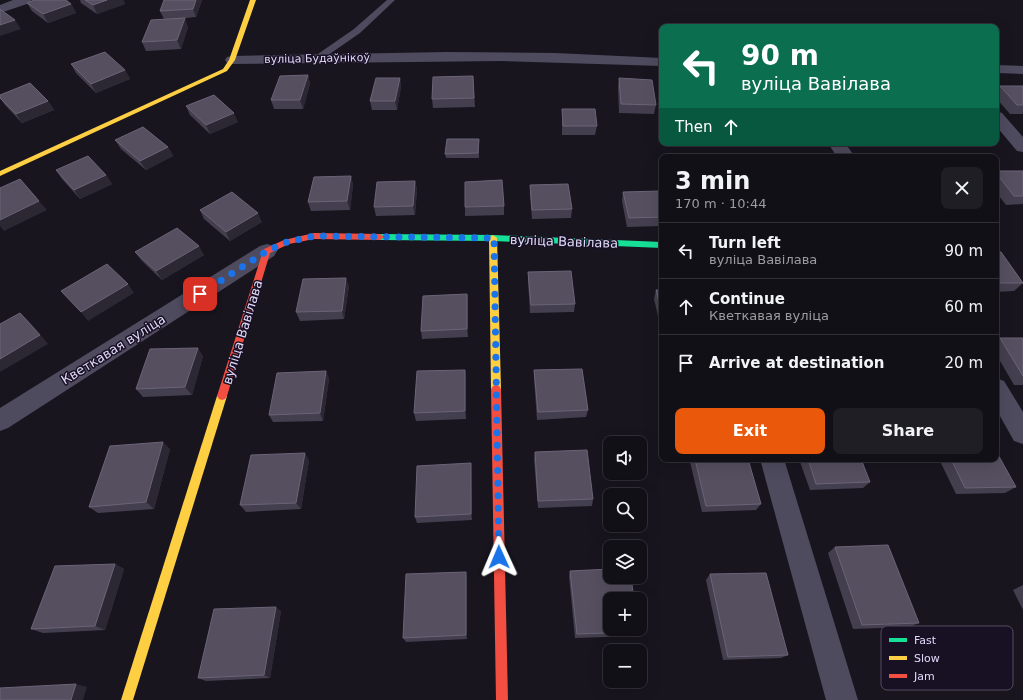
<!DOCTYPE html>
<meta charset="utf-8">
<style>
body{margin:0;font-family:"DejaVu Sans",sans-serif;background:#1f1e24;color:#f1f3f6;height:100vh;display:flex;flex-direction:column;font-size:15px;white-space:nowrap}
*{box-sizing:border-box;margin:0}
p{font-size:13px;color:#9c9da1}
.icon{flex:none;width:22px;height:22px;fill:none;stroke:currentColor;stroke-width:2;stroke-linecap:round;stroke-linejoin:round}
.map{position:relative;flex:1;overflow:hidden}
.sheet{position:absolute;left:659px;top:154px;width:340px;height:308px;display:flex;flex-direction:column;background:#121017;border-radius:8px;box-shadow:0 4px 16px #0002,0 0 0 1px #313036}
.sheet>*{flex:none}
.banner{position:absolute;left:659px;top:24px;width:340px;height:122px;border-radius:8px;box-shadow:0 4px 16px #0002,0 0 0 1px #313036;background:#0b6e4f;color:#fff;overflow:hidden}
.controls{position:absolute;left:603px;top:436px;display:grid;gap:8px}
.controls a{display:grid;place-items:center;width:44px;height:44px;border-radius:8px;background:#121017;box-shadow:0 4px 16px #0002,0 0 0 1px #313036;font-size:20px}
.pin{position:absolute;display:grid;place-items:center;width:34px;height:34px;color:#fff;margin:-17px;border-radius:8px;box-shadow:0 2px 6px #0006}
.me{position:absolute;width:44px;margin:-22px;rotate:359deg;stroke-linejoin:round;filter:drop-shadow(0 0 3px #0008)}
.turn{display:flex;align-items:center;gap:14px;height:84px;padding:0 16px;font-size:18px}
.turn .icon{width:52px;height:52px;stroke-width:2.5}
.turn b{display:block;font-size:28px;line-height:34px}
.then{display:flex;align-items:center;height:38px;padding:0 16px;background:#0003;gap:8px;font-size:15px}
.round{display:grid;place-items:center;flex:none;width:42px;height:42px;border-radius:8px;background:#1f1e24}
.head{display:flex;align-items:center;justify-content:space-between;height:68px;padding:0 16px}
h1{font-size:24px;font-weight:800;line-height:30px}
.action{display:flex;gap:8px;margin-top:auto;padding:8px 16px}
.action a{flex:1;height:46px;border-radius:8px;background:#ea580c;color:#fff;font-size:16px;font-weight:800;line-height:46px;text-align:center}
.action a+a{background:#1f1e24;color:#f1f3f6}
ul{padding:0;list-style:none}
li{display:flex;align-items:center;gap:12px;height:56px;padding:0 16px;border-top:1px solid #313036}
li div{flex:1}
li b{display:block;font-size:15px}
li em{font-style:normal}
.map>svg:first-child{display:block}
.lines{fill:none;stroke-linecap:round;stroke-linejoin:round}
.lane{fill:#4f4b5f;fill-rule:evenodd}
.street{fill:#4f4b5f;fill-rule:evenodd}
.fast{fill:#16e098;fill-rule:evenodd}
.slow{fill:#ffcf43;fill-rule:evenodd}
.jam{fill:#f24e42;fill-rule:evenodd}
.wall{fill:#443f4e}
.shaded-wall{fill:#2b2733}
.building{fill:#554f60;stroke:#6b6478}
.route{stroke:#1a73e8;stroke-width:7;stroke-dasharray:0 12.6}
.labels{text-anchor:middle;stroke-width:3;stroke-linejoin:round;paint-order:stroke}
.far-street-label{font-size:11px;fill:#e1d8fa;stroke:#171123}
.street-label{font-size:13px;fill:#e1d8fa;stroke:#171123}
.key{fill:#171123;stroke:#544d64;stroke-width:1}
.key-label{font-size:11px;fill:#e1d8fa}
</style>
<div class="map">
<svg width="1023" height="700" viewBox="0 0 1023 700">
<rect width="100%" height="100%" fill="#18151f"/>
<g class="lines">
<polygon class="lane" points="387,0 395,0 360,33 321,60 315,60 315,56 354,29"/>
<g class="street">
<polygon points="13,0 31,0 30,3 0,13 0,5"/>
<polygon points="447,52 555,53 662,58 662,66 501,61 232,64 227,63 225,60 227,57 232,56"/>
<polygon points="996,65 1023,66 1023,74 996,73"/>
<polygon points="996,111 1002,113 1023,137 1023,152 1017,151 996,126"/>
<polygon points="828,143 845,143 855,157 837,157"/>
<polygon points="267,244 274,246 277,251 274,256 8,428 0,431 0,408 260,246"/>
<polygon points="996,378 1004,381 1023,412 1023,444 1014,441 996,409"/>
<polygon points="760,459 784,459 858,700 826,700"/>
</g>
<polygon class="fast" points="380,234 493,235 662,242 662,248 493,241 380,240 376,237"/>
<g class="slow">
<polygon points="250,0 256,0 235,60 227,71 0,176 0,171 223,69 229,60"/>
<polygon points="493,235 497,238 501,389 499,392 496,393 493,392 491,389 489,238"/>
<polygon points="222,392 225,393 227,396 133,700 121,700 217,396 219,393"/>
</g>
<g class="jam">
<polygon points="314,233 380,234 384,237 380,240 314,239 289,244 270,253 227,396 225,399 222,400 219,399 217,396 263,251 264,249 284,240"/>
<polygon points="496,385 499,386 501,389 508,700 496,700 491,389 493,386"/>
</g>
</g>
<g class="wall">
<polygon points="80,0 123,0 125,4 97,14 81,3"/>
<polygon points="164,0 202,0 196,17 176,19 188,27 181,49 146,51 142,42 164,19 160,11"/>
<polygon points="27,3 71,4 76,13 48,23 32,11"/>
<polygon points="71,64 125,70 130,79 96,93 76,73"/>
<polygon points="308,75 310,84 303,109 274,109 271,100"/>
<polygon points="473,76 475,107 433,108 432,99"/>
<polygon points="400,78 401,87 397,110 372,110 370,101"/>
<polygon points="619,78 656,105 654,114 619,113 618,87"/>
<polygon points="1000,86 1023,86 1023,114 1010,114 996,98 996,92"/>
<polygon points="0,95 48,101 54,110 22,123 5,105 0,98"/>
<polygon points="186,106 238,122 210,134 190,115"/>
<polygon points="562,109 597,126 595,135 562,135"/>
<polygon points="115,140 168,147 173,156 146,170 121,149"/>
<polygon points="479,143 479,158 446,158 445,154"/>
<polygon points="56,170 106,175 112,184 80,199 62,179"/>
<polygon points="996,171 1023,171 1023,204 1006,205 996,192"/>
<polygon points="351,176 353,185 350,210 311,211 308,202"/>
<polygon points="415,181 417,190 415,215 376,216 374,207"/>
<polygon points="530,185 572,209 571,218 532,219 530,194"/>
<polygon points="623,192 662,195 662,226 627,227 622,201"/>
<polygon points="504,206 504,215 465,216 465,207"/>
<polygon points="200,210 262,222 230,241 204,219"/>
<polygon points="135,252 204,255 162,280 142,261"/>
<polygon points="996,252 1023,283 1014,291 996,292"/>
<polygon points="528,272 575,304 574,312 530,313 528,281"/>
<polygon points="349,286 344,319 300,321 296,312"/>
<polygon points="656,290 662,290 662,333 654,299"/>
<polygon points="467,294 468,303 468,337 422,339 421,331"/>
<polygon points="1000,338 1023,338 1023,385 1014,385 996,354 996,343"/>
<polygon points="203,356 192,395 143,397 136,389"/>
<polygon points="465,370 466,378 466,419 416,421 414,413"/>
<polygon points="534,370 588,410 586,417 537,420 534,378"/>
<polygon points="326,371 329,379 323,421 273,422 269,415"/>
<polygon points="170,449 154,509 98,513 89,507"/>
<polygon points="535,452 593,499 592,506 538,508 534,459"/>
<polygon points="692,459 748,459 761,504 756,510 702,512 690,462"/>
<polygon points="799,459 861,459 870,482 863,488 810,490"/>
<polygon points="939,459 996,459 1016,487 1005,493 956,494"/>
<polygon points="309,460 301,509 246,512 240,505"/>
<polygon points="471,463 471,470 472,520 417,523 415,517"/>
<polygon points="835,547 919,623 909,627 853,629 828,553"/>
<polygon points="115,564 124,569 105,630 43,633 31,629"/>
<polygon points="570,571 639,632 636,636 575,638 569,576"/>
<polygon points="710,574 788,655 781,658 723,660 706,580"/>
<polygon points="467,577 467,639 406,642 403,638"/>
<polygon points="1023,585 1023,610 1013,590"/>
<polygon points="281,611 270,678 206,681 198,678"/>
</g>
<g class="shaded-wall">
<polygon points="107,0 123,0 125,4 97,14 93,5"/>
<polygon points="196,0 202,0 196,17 193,9"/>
<polygon points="71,4 76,13 48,23 43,14"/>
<polygon points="185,18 188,27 181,49 177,40"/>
<polygon points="15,20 21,29 0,36 0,25"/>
<polygon points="125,70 130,79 96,93 91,84"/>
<polygon points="308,75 310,84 303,109 300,100"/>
<polygon points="400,78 401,87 397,110 395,101"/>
<polygon points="48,101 54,110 22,123 16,114"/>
<polygon points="234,113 238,122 210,134 206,125"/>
<polygon points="168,147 173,156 146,170 140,161"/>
<polygon points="106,175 112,184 80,199 74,190"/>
<polygon points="351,176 353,185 350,210 347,201"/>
<polygon points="415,181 417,190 415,215 413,206"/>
<polygon points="39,201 47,210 4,231 0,226 0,220"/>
<polygon points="258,213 262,222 230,241 226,232"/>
<polygon points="199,246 204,255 162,280 156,271"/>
<polygon points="346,278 349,286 344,319 342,311"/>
<polygon points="128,284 134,293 88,321 81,312"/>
<polygon points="467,294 468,303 468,337 467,329"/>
<polygon points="20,313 29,321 48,344 0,372 0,359"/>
<polygon points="198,348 203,356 192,395 185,387"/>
<polygon points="465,370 466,378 466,419 465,411"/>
<polygon points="326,371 329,379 323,421 320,413"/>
<polygon points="163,442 170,449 154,509 146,502"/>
<polygon points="305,453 309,460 301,509 296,503"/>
<polygon points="471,463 471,470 472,520 471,514"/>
<polygon points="115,564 124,569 105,630 95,626"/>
<polygon points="466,572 467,577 467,639 466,635"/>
<polygon points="276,607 281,611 270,678 264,675"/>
<polygon points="76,684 87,687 83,700 71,700"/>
</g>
<g class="building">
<polygon points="34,0 66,0 71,4 43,14 27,3"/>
<polygon points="85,0 107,0 93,5"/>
<polygon points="164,0 196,0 193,9 160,11"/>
<polygon points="0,9 15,20 0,25"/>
<polygon points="185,18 177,40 142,42 151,20"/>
<polygon points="105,52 125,70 91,84 71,64"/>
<polygon points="308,75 300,100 271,100 280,76"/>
<polygon points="473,76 474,98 432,99 433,77"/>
<polygon points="376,78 400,78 395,101 370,101"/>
<polygon points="619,78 652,80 656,105 621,104"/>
<polygon points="30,83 48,101 16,114 0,98 0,95"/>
<polygon points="1000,86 1023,86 1023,105 1017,105"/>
<polygon points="214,95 234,113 206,125 186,106"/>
<polygon points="562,109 595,109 597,126 563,126"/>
<polygon points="143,127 168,147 140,161 115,140"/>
<polygon points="447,139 479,139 478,153 445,154"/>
<polygon points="88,156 106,175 74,190 56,170"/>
<polygon points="996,171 1023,171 1023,196 1014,196 996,173"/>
<polygon points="351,176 347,201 308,202 314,177"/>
<polygon points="20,179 39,201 0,220 0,188"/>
<polygon points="502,180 504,206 465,207 465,182"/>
<polygon points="415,181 413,206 374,207 377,182"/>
<polygon points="568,184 572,209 532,210 530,185"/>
<polygon points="661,191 662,195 662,217 629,218 623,192"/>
<polygon points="232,192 258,213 226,232 200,210"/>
<polygon points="177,228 199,246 156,271 135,252"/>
<polygon points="996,252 1001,252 1023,283 996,283"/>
<polygon points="107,264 128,284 81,312 61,291"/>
<polygon points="571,271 575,304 531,305 528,272"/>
<polygon points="346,278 342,311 296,312 303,279"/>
<polygon points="656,290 662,290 662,314"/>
<polygon points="467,294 467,329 421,331 423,296"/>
<polygon points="20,313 40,335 0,359 0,324"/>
<polygon points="1000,338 1023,338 1023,376"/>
<polygon points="198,348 185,387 136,389 150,349"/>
<polygon points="582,369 588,410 538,412 534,370"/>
<polygon points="465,370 465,411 414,413 417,371"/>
<polygon points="326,371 320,413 269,415 277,373"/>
<polygon points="163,442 146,502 89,507 110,446"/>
<polygon points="587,450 593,499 538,501 535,452"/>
<polygon points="996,451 1016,487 965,488 951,459 996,459"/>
<polygon points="305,453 296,503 240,505 251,455"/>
<polygon points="695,459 748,459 761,504 706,506"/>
<polygon points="808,459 861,459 870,482 816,484"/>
<polygon points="471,463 471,514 415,517 417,466"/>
<polygon points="888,545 919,623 862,625 835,547"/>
<polygon points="115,564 95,626 31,629 55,566"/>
<polygon points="610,569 610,577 631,577 634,599 610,599 610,629 638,629 639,632 577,634 570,571"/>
<polygon points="466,572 466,635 403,638 406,574"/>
<polygon points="766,573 788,655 728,657 710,574"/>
<polygon points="276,607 264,675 198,678 214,609"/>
<polygon points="76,684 71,700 0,700 0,688"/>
</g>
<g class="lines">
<polyline class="route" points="200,294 267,251 287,242 314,236 494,238 499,557"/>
</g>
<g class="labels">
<g class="far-street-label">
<text transform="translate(317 58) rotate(-1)" y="4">вуліца Будаўнікоў</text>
</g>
<g class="street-label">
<text transform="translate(564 241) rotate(2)" y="5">вуліца Вавілава</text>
<text transform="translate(242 332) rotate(-73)" y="5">вуліца Вавілава</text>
<text transform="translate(113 349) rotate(-32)" y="5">Кветкавая вуліца</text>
</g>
</g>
<rect x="881" y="626" width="132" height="64" rx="6" class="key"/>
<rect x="889" y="638" width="18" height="4" fill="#16e098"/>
<rect x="889" y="656" width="18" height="4" fill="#ffcf43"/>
<rect x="889" y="674" width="18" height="4" fill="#f24e42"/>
<g class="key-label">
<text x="914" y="644">Fast</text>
<text x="914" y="662">Slow</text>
<text x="914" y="680">Jam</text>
</g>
</svg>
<div class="controls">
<a><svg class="icon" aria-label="sound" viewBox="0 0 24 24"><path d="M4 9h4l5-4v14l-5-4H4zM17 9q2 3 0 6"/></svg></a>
<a><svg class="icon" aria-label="search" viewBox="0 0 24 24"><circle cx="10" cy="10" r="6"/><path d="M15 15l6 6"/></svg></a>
<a><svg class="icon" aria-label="layers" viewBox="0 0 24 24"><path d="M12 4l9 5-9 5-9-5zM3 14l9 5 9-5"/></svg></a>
<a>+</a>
<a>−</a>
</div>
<div class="pin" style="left:200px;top:294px;background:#d93025"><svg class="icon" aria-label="arrive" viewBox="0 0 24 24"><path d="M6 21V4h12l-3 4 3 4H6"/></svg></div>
<svg class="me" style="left:499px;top:557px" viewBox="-20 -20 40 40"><path d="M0-17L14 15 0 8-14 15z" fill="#1a73e8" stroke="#fff" stroke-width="4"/></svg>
<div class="banner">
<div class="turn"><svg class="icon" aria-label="left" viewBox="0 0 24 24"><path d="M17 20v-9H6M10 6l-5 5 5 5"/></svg><div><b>90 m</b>вуліца Вавілава</div></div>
<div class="then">Then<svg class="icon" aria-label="ahead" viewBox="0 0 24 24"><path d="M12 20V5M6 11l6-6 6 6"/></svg></div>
</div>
<section class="sheet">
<div class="head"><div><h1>3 min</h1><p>170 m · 10:44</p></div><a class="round"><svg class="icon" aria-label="close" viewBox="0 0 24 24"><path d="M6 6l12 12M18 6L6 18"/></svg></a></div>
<ul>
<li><svg class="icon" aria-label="left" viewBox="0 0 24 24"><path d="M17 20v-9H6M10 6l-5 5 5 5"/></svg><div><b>Turn left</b><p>вуліца Вавілава</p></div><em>90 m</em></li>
<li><svg class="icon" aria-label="ahead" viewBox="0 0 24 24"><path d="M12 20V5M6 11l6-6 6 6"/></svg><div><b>Continue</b><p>Кветкавая вуліца</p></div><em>60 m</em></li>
<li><svg class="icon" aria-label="arrive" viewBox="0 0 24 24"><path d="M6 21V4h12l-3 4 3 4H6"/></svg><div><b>Arrive at destination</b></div><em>20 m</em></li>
</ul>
<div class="action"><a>Exit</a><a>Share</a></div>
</section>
</div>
